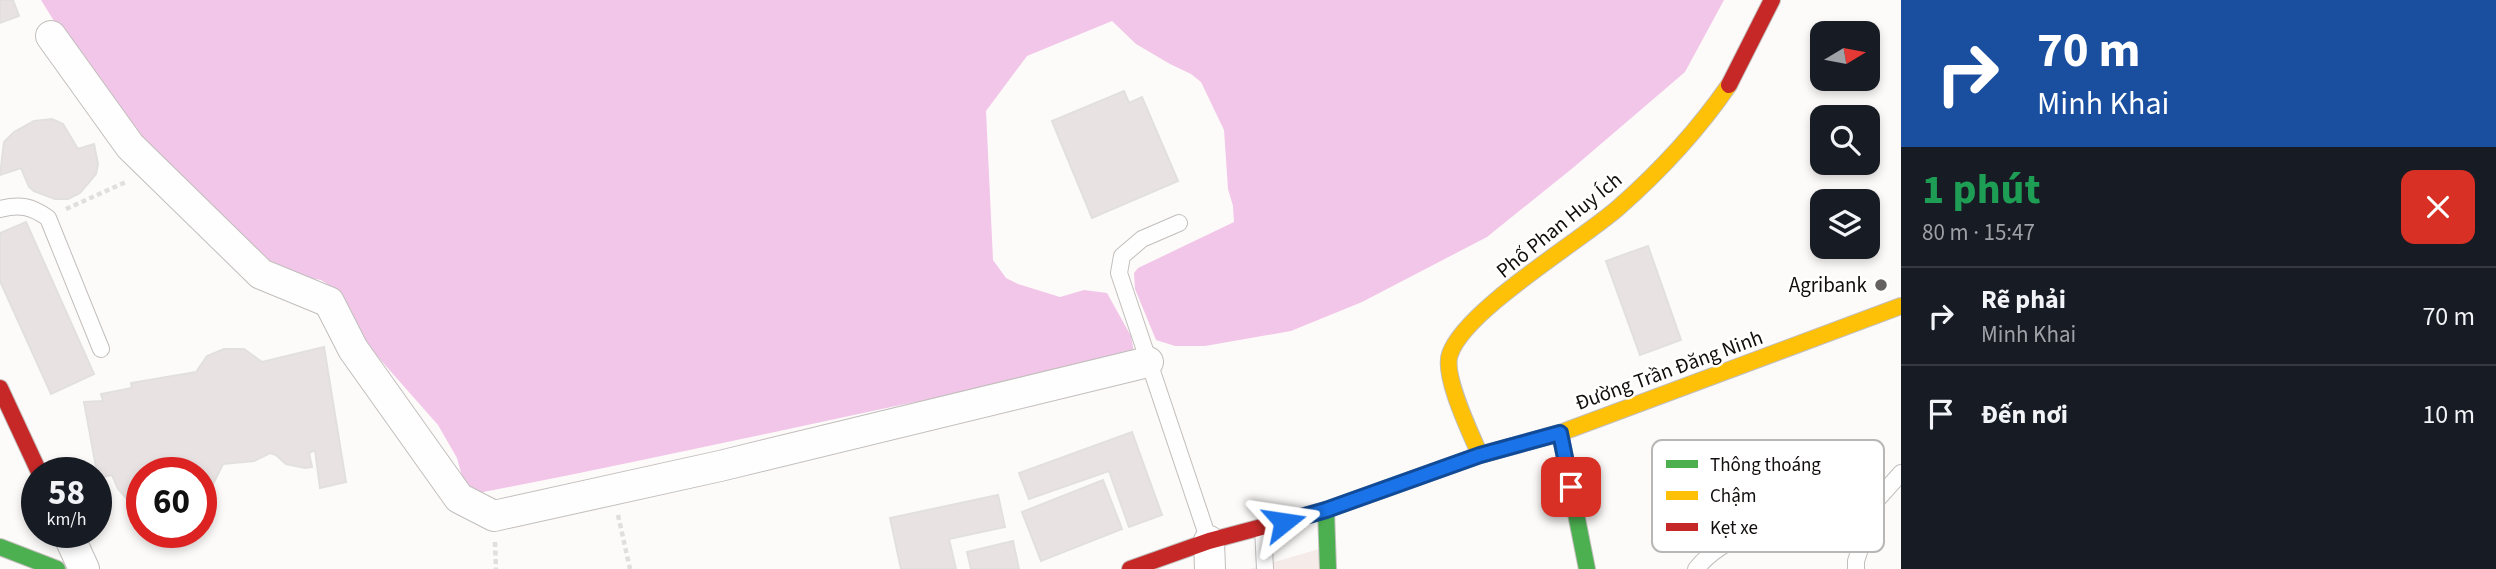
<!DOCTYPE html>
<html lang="vi">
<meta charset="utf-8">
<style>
body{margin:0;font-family:"Source Sans 3",sans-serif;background:#20242c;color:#f1f3f6;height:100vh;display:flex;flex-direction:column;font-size:26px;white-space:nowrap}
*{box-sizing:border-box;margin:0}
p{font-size:23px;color:#9ea1a6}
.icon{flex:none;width:38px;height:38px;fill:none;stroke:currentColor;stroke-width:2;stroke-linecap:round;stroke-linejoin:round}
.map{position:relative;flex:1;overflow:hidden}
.sheet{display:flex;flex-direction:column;background:#171b24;width:595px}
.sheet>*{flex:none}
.banner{background:#1a4fa0;color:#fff;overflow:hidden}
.needle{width:46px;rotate:80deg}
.buttons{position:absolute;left:1810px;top:21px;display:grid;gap:14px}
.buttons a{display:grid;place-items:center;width:70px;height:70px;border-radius:14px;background:#171b24;box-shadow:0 4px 10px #0003;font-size:35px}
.speed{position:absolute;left:21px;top:457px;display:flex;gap:14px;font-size:35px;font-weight:700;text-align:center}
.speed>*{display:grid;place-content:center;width:91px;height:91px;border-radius:50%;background:#171b24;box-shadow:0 4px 10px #0003;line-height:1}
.speed small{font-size:18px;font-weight:400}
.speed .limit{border:10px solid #d22;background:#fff;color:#111}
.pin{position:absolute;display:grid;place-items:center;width:60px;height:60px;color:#fff;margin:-30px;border-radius:14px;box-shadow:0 4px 10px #0006}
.me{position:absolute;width:77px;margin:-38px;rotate:75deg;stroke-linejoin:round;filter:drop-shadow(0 0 5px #0008)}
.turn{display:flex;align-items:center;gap:24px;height:147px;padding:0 21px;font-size:32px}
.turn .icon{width:91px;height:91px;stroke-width:2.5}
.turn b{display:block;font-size:49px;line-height:60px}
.round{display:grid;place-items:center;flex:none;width:74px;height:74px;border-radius:14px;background:#20242c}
.head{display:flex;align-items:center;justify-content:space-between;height:119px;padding:0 21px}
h1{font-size:42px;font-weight:700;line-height:52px;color:#1e9e55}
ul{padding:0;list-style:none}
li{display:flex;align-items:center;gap:21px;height:98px;padding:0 21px;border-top:2px solid #363941}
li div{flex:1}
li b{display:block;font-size:26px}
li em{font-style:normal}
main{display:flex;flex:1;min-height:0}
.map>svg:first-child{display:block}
.built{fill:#f5ebe8}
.water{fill:#f2c6e8}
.building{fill:#e9e2e2;stroke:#e2e0df;stroke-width:2}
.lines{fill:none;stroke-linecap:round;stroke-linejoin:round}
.lane-casing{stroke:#c1bebc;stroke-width:18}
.street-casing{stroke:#c1bebc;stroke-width:32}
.fast-casing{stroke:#c1bebc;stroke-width:18}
.slow-casing{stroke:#c1bebc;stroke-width:18}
.jam-casing{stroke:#c1bebc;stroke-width:18}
.path{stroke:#e0dfdf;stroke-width:4.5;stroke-dasharray:5 3.5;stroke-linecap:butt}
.lane{stroke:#fffefe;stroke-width:16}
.street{stroke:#fffefe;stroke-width:30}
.fast{stroke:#4caf50;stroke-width:16}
.slow{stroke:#ffc107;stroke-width:16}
.jam{stroke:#c62828;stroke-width:16}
.route-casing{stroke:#114b97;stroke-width:18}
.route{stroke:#1a73e8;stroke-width:12}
.poi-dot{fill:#646160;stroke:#fff;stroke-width:2.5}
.labels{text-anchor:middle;stroke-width:5;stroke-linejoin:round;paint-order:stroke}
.street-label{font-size:21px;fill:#120e0d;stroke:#fff}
.poi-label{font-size:21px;fill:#120e0d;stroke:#fff;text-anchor:end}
.key{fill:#fff;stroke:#b8b7b6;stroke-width:2}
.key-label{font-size:19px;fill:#120e0d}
</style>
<main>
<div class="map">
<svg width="1901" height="569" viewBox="0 0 1901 569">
<rect width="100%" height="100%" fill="#fdfbf9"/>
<polygon class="built" points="1319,549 1320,569 1250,569"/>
<path class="water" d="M41 0H1724L1685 72 1574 167 1487 237 1362 302 1291 331 1205 346H1175L1156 340 1135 289 1134 273 1138 268 1234 222 1233 206 1228 189 1224 130 1201 82 1191 74 1170 64 1136 44 1112 21 1027 56 986 111 993 260 1006 278 1018 284 1060 297 1084 290 1107 293 1131 336 1135 358C911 400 690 453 467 495L457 458 438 425 355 331 351 310 338 291 321 280 282 273 157 156 104 102Z"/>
<g class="building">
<polygon points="0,0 13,0 19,16 0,23"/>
<polygon points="1124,91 1129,103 1142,97 1178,181 1092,218 1052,121"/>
<polygon points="52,119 63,124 78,149 94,144 98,164 96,174 80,193 68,199 55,199 34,191 29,187 21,168 0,175 4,142 14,132 34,121"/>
<polygon points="26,222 94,374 51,394 0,281 0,233"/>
<polygon points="1648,246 1681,340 1640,355 1606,261"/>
<polygon points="324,347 346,482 320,488 315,450 309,453 312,467 305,468 286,464 276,455 270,453 254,461 223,464 201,508 201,472 142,472 142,510 137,510 118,489 112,475 98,478 84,402 103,401 101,394 132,388 131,383 196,372 207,356 224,349 244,349 262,362"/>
<polygon points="1132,432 1162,515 1129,527 1109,471 1029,499 1019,473"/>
<polygon points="1103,480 1122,529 1041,561 1022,512"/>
<polygon points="998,495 1005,527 949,539 956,569 901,569 890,518"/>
<polygon points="1013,541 1019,569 971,569 967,552"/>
</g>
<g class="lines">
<g class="lane-casing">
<g id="lane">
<path d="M0 209C20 204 31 206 48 218L101 349"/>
<polyline points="1179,223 1142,239 1122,256 1119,273 1209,541"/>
<polyline points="1263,527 1265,569"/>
<path d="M1696 569C1716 544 1747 533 1775 520"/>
<polyline points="1856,569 1856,561 1876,501 1901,473"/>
</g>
</g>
<g class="street-casing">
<g id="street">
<polyline points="51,36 130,146 261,274 329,302 353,349 459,498 494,516 720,466 1148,362"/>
<polyline points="67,532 84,569"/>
<polyline points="1209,541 1210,569"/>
</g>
</g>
<g class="fast-casing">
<g id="fast">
<polyline points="1560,433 1587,569"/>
<polyline points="1326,510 1328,569"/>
<polyline points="0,547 57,569"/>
</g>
</g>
<g class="slow-casing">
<g id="slow">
<polyline points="1509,447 1560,433 1901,306"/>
<path d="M1480 455C1471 434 1442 375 1450 354 1465 310 1579 242 1618 208 1659 172 1698 130 1729 85"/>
</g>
</g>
<g class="jam-casing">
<g id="jam">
<polyline points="1729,85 1772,0"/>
<polyline points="0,388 39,472"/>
<polyline points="1130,569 1209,541 1326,510 1480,455 1509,447"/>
</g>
</g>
<g class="path">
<polyline points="66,209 128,181"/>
<polyline points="618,515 630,569"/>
<polyline points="495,542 496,569"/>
</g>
<use href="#lane" class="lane"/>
<use href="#street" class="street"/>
<use href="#fast" class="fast"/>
<use href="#slow" class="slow"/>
<use href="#jam" class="jam"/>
</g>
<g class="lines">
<g class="route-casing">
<polyline id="route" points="1284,522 1326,510 1480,455 1560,433 1571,487"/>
</g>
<use href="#route" class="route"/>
</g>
<circle class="poi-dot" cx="1881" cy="285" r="7"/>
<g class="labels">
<g class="street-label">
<text transform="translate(1559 225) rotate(-39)" y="7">Phố Phan Huy Ích</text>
<text transform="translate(1669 370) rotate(-20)" y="7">Đường Trần Đăng Ninh</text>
</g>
<g class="poi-label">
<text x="1867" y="292">Agribank</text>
</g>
</g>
<rect x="1652" y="440" width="232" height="112" rx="10" class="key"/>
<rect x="1666" y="460" width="32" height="8" fill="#4caf50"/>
<rect x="1666" y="491" width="32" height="9" fill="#ffc107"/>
<rect x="1666" y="523" width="32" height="8" fill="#c62828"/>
<g class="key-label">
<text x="1710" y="471">Thông thoáng</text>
<text x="1710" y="502">Chậm</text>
<text x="1710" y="534">Kẹt xe</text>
</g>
</svg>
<div class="buttons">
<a><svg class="needle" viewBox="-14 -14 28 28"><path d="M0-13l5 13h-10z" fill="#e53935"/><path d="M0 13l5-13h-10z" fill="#9ea1a6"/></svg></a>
<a><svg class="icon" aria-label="search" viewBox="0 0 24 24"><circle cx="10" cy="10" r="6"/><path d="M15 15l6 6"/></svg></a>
<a><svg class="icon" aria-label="layers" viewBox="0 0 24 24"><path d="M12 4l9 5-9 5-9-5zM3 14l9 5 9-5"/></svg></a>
</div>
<div class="speed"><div>58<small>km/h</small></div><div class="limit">60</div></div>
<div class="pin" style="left:1571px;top:487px;background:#d93025"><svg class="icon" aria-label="arrive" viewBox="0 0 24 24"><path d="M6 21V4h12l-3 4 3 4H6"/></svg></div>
<svg class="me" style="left:1284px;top:522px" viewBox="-20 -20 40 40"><path d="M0-17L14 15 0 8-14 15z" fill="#1a73e8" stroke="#fff" stroke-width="4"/></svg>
</div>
<section class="sheet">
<div class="banner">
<div class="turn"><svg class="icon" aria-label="right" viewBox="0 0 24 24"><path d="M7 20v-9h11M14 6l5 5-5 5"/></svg><div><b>70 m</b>Minh Khai</div></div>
</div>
<div class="head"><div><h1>1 phút</h1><p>80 m · 15:47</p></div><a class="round" style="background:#d93025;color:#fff"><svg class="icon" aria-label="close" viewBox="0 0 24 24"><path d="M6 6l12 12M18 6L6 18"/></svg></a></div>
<ul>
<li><svg class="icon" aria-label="right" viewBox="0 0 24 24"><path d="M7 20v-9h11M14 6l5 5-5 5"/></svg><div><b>Rẽ phải</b><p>Minh Khai</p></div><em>70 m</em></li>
<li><svg class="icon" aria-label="arrive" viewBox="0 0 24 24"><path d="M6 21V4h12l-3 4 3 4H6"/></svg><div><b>Đến nơi</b></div><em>10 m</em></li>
</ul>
</section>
</main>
